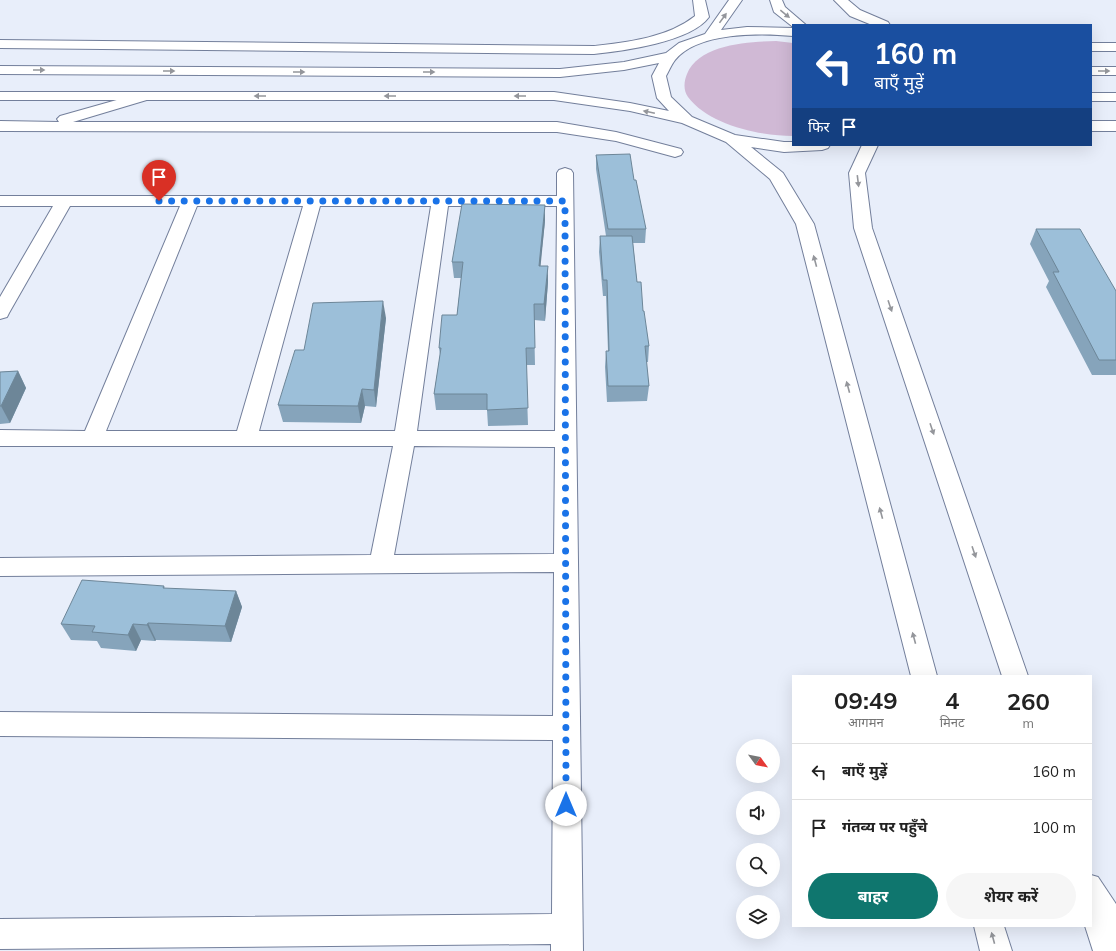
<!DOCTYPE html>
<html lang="hi">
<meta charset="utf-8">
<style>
body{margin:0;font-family:Mulish,"Noto Sans Devanagari",sans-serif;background:#f6f6f6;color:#222;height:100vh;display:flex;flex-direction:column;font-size:15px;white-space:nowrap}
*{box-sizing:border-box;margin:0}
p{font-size:13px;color:#767676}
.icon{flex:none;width:22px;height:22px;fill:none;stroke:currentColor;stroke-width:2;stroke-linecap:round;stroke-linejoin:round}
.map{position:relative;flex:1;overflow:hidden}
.panel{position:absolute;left:792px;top:675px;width:300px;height:252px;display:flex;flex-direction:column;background:#fff;border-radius:0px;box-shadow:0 4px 16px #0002}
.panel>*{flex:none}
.top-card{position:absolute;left:792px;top:24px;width:300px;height:122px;border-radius:0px;box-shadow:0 4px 16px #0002;background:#1a4fa0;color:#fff;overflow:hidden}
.needle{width:26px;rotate:123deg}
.fabs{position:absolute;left:736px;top:739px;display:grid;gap:8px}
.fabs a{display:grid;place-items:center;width:44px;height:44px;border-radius:50%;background:#fff;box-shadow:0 4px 16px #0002;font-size:20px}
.pin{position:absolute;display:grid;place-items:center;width:34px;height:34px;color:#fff;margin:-41px -17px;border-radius:50% 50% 50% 0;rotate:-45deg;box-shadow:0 0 4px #0007}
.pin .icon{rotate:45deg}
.me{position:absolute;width:44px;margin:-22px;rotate:0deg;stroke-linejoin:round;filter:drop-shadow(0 0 3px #0008)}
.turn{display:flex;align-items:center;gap:14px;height:84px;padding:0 16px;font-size:18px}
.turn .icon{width:52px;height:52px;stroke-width:2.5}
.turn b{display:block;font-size:28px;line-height:34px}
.then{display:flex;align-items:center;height:38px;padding:0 16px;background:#0003;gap:8px;font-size:15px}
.eta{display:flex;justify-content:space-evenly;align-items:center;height:68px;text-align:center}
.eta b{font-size:24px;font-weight:700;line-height:28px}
.button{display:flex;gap:8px;margin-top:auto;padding:8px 16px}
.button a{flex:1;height:46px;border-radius:24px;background:#0f766e;color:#fff;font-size:16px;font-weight:700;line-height:46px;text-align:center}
.button a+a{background:#f6f6f6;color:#222}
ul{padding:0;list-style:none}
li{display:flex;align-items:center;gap:12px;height:56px;padding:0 16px;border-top:1px solid #e0e0e0}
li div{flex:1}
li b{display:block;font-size:15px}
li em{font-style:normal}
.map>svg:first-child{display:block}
.green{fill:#d0b9d5}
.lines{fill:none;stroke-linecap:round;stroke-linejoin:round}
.lane-casing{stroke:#737f9b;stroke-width:2}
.street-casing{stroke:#737f9b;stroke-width:2}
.secondary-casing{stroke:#737f9b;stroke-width:2}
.lane{fill:#fff;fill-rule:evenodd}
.street{fill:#fff;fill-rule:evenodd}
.secondary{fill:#fff;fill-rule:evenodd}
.wall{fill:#86a4bb}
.shaded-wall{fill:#6d8698}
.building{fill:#9cbfd9;stroke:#6d8698}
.oneway{fill:#94969b}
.route{stroke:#1a73e8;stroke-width:7;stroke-dasharray:0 12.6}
</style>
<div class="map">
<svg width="1116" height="951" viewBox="0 0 1116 951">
<rect width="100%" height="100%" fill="#e8eefa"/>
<path class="green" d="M776 41 793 43V136C760 136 709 125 688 97 683 90 684 81 687 74 699 44 748 42 776 41Z"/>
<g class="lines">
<g class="lane-casing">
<polygon id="lane" points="1091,875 1098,877 1116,904 1116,931 1109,928 1091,901"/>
</g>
<g class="street-casing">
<g id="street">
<path d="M693 0H705L709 17C691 42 623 51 594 54L0 48V40L594 46C628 42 667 38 695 16Z"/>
<polygon points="834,0 848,0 860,10 888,22 890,25 872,25 850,16"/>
<rect x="1091" y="43" width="25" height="8"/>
<polygon points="145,92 150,93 152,96 150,99 73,122 557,122 616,132 681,149 683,152 681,155 675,157 616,141 557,132 0,131 0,121 59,122 57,119 60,116"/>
<rect x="1091" y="121" width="25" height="10"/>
<path d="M565 168 571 170 573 173 583 951H551V944L0 949V919L552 914 553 740 0 736V712L553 716 554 572 0 576V558L371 555 393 446H0V430L85 431 180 206H70L9 313 7 317 0 319V297L53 206H0V196H557V173L559 170ZM197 206H303L237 431H106ZM320 206H431L395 431H259ZM448 206H557L555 431H417ZM414 446 555 447 554 554 394 555Z"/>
</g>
</g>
<g class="secondary-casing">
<g id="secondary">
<path d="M729 0H742L721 30 747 27 793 28V36C760 33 698 32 675 60 671 65 669 71 666 76L671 97 692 117 735 135 784 142H793V145H830L828 148 822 150 784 152 751 147 783 173 814 224 937 676H911L796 224 770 179 726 142 682 123 630 111 554 100H0V92H554L630 103 669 111 657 98 652 76 659 63 624 70 560 77 0 74V66L560 69 624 62 666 53 679 43 705 34Z"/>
<polygon points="770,0 782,0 785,7 806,25 793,25 793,27 774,12"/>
<rect x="1091" y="67" width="25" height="8"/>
<rect x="1091" y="93" width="25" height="8"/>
<polygon points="862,145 878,145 865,173 872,228 1028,676 1002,676 854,228 849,173"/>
<polygon points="1091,884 1102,888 1116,927 1116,951 1093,951 1085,926 1091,926"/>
<polygon points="974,926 1004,926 1012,951 980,951"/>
</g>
</g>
<use href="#lane" class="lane"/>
<use href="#street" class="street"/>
<use href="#secondary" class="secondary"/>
</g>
<g class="wall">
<polygon points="596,155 634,180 646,229 645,243 633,243 637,282 649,346 648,362 646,362 649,386 647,401 607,402 605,367 606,351 608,351 606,296 603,296 599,252 600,236 606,236 596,169"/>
<polygon points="545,221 540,266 548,282 545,321 534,320 535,365 526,365 528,425 488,426 487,410 436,410 434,394 440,355 439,348 457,315 461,278 454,278 452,262"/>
<polygon points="1036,229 1116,291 1116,375 1092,375 1046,287 1049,281 1030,244"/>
<polygon points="386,318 376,407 365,406 361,423 283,422 278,405 304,350"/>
<polygon points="18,371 26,388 10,423 0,424 0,372"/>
<polygon points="164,586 165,589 236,591 242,607 231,642 156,640 155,641 141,640 136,651 101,648 97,641 71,640 61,624"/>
</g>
<g class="shaded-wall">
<polygon points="545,205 545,221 539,282 539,266"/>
<polygon points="548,266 548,282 545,321 544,304"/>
<polygon points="383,301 386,318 376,407 374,390"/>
<polygon points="18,371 26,388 10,423 1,406"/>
<polygon points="362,389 365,406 361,423 358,406"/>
<polygon points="236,591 242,607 231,642 225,626"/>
<polygon points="148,623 156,640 155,641 147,625"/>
<polygon points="133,624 141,640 136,651 128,635"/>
</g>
<g class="building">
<polygon points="630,154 634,180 636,180 646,229 608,229 596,155"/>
<polygon points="462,204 545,205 539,266 548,266 544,304 534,304 535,348 526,348 528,408 487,410 487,394 434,394 441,348 439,348 442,315 457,315 463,262 452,262"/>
<polygon points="1036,229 1080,229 1116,291 1116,360 1099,360 1053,272 1059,272"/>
<polygon points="600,236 632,236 637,282 641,282 643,311 644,311 649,346 645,346 649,386 608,386 606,351 609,351 607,280 603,280"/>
<polygon points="383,301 374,390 362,389 358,406 278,405 295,350 304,350 313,303"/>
<polygon points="18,371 1,406 0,406 0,372"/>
<polygon points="82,580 164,586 163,588 236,591 225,626 148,623 147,625 133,624 128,635 92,632 95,626 61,624"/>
</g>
<defs><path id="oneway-solid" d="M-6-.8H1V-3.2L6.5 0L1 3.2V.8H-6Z"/></defs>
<g class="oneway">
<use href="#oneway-solid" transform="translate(785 14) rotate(39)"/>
<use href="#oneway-solid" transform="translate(723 18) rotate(-54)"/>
<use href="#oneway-solid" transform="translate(39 70)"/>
<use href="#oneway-solid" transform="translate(169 71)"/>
<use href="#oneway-solid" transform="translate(1104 71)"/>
<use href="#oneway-solid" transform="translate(299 72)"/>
<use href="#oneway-solid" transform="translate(429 72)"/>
<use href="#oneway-solid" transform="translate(260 96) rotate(180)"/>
<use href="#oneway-solid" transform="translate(390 96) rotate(180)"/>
<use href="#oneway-solid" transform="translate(520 96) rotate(180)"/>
<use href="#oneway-solid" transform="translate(649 112) rotate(-168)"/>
<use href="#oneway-solid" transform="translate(858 181) rotate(83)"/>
<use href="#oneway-solid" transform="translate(815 261) rotate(-105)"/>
<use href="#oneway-solid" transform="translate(890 306) rotate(71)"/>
<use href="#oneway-solid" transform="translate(848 387) rotate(-105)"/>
<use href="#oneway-solid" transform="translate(932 429) rotate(71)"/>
<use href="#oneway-solid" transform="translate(881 513) rotate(-105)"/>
<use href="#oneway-solid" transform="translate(974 552) rotate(71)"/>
<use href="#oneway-solid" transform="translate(914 638) rotate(-105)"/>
<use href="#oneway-solid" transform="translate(993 938) rotate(-105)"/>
</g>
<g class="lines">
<polyline class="route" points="159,201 565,201 566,805"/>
</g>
</svg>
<div class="fabs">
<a><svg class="needle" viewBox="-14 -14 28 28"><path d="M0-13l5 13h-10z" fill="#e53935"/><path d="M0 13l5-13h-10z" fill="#767676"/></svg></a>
<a><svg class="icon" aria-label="sound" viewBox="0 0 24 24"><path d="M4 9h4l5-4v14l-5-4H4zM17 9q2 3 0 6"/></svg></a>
<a><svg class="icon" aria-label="search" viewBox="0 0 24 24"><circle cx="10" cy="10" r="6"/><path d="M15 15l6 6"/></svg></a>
<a><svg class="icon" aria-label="layers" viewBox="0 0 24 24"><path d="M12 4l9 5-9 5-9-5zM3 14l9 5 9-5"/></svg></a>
</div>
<div class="pin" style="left:159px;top:201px;background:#d93025"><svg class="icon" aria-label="arrive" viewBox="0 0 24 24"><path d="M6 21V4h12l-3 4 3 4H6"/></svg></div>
<svg class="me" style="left:566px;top:805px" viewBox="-20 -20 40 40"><circle r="19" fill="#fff"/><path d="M0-13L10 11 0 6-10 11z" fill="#1a73e8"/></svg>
<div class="top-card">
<div class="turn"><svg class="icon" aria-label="left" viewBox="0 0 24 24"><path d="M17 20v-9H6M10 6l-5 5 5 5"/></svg><div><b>160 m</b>बाएँ मुड़ें</div></div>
<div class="then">फिर<svg class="icon" aria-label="arrive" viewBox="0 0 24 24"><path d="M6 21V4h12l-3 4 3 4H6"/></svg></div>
</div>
<section class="panel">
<div class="eta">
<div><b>09:49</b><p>आगमन</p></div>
<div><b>4</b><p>मिनट</p></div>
<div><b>260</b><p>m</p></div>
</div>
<ul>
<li><svg class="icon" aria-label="left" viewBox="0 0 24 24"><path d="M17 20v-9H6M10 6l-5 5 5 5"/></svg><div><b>बाएँ मुड़ें</b></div><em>160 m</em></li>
<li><svg class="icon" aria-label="arrive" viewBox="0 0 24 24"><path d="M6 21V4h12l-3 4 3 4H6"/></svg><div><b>गंतव्य पर पहुँचे</b></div><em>100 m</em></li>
</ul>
<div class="button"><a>बाहर</a><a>शेयर करें</a></div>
</section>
</div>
